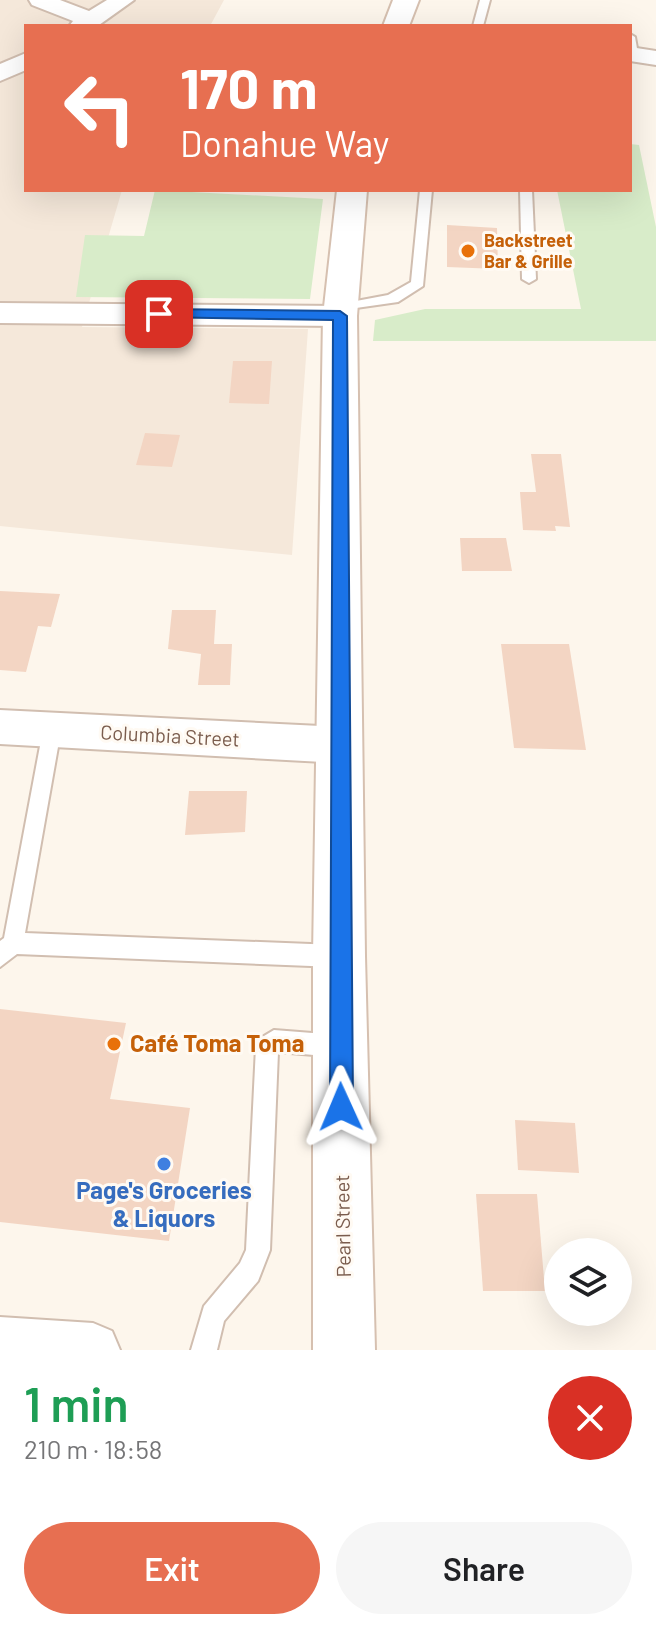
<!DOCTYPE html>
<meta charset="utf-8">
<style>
body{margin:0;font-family:Barlow,sans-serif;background:#f6f6f6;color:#202124;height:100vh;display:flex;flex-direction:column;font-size:30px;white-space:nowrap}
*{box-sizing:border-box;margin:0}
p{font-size:26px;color:#757577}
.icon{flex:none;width:44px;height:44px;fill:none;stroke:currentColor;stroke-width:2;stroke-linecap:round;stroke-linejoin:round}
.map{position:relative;height:1350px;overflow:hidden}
.drawer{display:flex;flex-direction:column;background:#fff;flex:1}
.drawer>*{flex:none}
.guide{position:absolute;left:24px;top:24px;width:608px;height:168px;border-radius:0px;box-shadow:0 8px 32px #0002;background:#e76f51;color:#fff;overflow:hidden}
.buttons{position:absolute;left:544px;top:1238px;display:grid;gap:16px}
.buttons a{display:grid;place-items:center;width:88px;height:88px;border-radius:50%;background:#fff;box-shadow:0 8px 32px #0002;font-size:40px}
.pin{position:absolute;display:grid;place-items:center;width:68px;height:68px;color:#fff;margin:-34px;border-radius:16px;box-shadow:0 4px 12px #0006}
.me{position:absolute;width:88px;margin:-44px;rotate:359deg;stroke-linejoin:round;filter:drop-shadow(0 0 6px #0008)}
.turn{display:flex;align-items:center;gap:28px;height:168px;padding:0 24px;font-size:36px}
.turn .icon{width:104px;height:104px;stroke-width:2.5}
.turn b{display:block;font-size:56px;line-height:68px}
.round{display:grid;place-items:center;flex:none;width:84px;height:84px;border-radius:42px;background:#f6f6f6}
.headline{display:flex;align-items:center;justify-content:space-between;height:136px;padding:0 24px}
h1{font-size:48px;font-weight:600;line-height:60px;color:#1e9e55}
.button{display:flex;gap:16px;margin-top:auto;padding:16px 24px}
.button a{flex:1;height:92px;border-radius:48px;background:#e76f51;color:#fff;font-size:32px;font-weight:600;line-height:92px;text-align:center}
.button a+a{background:#f6f6f6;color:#202124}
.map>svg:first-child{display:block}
.residential{fill:#f5e8da}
.green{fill:#d8ecc9}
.building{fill:#f3d5c3}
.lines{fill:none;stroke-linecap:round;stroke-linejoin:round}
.service-casing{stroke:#d1beb0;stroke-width:4}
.minor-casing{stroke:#d1beb0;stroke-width:4}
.secondary-casing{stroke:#d6c0b0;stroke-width:4}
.service{fill:#fff;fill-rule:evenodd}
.minor{fill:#fff;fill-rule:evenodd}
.secondary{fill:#fff;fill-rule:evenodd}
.route{fill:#1a73e8;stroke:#114b97;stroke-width:2}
.food-dot{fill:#e8710a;stroke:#fffaf3;stroke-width:3}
.shop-dot{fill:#3f7fe0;stroke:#fffaf3;stroke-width:3}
.labels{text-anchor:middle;stroke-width:6;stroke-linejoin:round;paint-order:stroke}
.far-food-label{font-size:18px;font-weight:bold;fill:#c56008;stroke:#fffaf3;text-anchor:start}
.street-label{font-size:20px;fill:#7a5c4d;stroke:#fffaf3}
.near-food-label{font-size:24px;font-weight:bold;fill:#c56008;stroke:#fffaf3;text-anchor:start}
.near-shop-label{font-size:24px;font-weight:bold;fill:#366cbe;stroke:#fffaf3}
</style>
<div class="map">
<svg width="656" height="1350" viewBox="0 0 656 1350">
<rect width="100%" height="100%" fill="#fdf6ec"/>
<polygon class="residential" points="0,0 224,0 210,26 26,26 26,190 122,190 82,327 308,329 292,555 0,526"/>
<g class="green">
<polygon points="630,144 639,145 656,227 656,341 373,341 375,320 425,309 581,309 557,190 630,190"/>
<polygon points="155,190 323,199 310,299 76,297 85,235 144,236"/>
</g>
<g class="building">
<polygon points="447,225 497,228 498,269 447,267"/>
<polygon points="233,361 272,361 269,404 229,403"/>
<polygon points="145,433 180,435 172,467 136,465"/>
<polygon points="531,454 561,454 570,527 555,526 556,531 523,530 520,492 536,492"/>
<polygon points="460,538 506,538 512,571 462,571"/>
<polygon points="0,591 60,594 51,627 38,626 26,672 0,670"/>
<polygon points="172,610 216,610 214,644 232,644 230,685 198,685 201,654 168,649"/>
<polygon points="501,644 569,644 586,750 514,748"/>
<polygon points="189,791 247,791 245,832 185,835"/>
<polygon points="0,1009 126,1023 110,1099 190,1108 169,1241 0,1222"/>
<polygon points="515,1120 575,1123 579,1173 518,1170"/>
<polygon points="476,1194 537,1194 545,1291 483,1291"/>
</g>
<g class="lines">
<g class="service-casing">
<g id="service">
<polygon points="480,0 490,0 483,26 473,26"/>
<polygon points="630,34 635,37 638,54 632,57"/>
<polygon points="420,190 432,190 423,286 398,302 335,311 335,305 388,295 411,282"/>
<polygon points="520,190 532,190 536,279 529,283 522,279"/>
<polygon points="52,722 59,724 61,730 25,933 336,945 343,949 347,956 343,963 336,967 17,954 0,967 0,941 4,938 43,730 45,724"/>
<polygon points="274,1030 338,1035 346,1038 349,1046 346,1054 338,1057 278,1052 270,1250 258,1281 224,1321 217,1350 191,1350 204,1306 240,1263 246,1250 256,1047 259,1039"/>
</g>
</g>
<g class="minor-casing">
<g id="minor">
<polygon points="29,0 60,0 89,11 107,0 134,0 99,25 69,26 73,21 32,5"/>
<polygon points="630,47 656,51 656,65 630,61"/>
<polygon points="26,53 26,70 0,81 0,64"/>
<polygon points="0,303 340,306 350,309 355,316 350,323 340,326 0,323"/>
<polygon points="0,710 341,727 355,733 361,745 355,757 341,763 0,744"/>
<polygon points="0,1317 93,1323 112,1331 120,1350 0,1350"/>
</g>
</g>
<g class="secondary-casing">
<g id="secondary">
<polygon points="393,0 419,0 409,26 383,26"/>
<polygon points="337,190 367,190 357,316 365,956 375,1350 313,1350 313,956 323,316"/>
</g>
</g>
<use href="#service" class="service"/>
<use href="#minor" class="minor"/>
<use href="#secondary" class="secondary"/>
</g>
<polygon class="route" points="159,309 340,311 347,316 353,1107 349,1115 341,1119 333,1115 330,1107 333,320 154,317 152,314"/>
<g class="food-dot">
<circle cx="468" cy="251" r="8"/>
<circle cx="114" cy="1044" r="8"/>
</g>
<circle class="shop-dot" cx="164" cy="1164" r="8"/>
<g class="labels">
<g class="far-food-label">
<text x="484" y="247">Backstreet<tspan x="484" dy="21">Bar &amp; Grille</tspan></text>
</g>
<g class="street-label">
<text transform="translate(170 736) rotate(3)" y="7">Columbia Street</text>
<text transform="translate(343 1226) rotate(-91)" y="7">Pearl Street</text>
</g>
<g class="near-food-label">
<text x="130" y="1052">Café Toma Toma</text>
</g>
<g class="near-shop-label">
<text x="164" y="1199">Page's Groceries<tspan x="164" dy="28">&amp; Liquors</tspan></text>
</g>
</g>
</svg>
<div class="buttons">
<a><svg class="icon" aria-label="layers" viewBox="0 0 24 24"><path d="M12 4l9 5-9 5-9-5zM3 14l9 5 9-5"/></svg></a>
</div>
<div class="pin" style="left:159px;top:314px;background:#d93025"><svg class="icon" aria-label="arrive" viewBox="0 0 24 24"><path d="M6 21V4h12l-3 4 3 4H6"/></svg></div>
<svg class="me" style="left:341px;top:1107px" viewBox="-20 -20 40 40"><path d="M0-17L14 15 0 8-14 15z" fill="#1a73e8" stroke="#fff" stroke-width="4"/></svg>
<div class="guide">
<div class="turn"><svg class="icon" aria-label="left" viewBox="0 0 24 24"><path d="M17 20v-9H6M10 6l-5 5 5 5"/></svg><div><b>170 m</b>Donahue Way</div></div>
</div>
</div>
<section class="drawer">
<div class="headline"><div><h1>1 min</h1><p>210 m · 18:58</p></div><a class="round" style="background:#d93025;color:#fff"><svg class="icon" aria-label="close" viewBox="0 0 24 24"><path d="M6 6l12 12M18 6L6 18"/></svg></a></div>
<div class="button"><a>Exit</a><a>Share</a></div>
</section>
